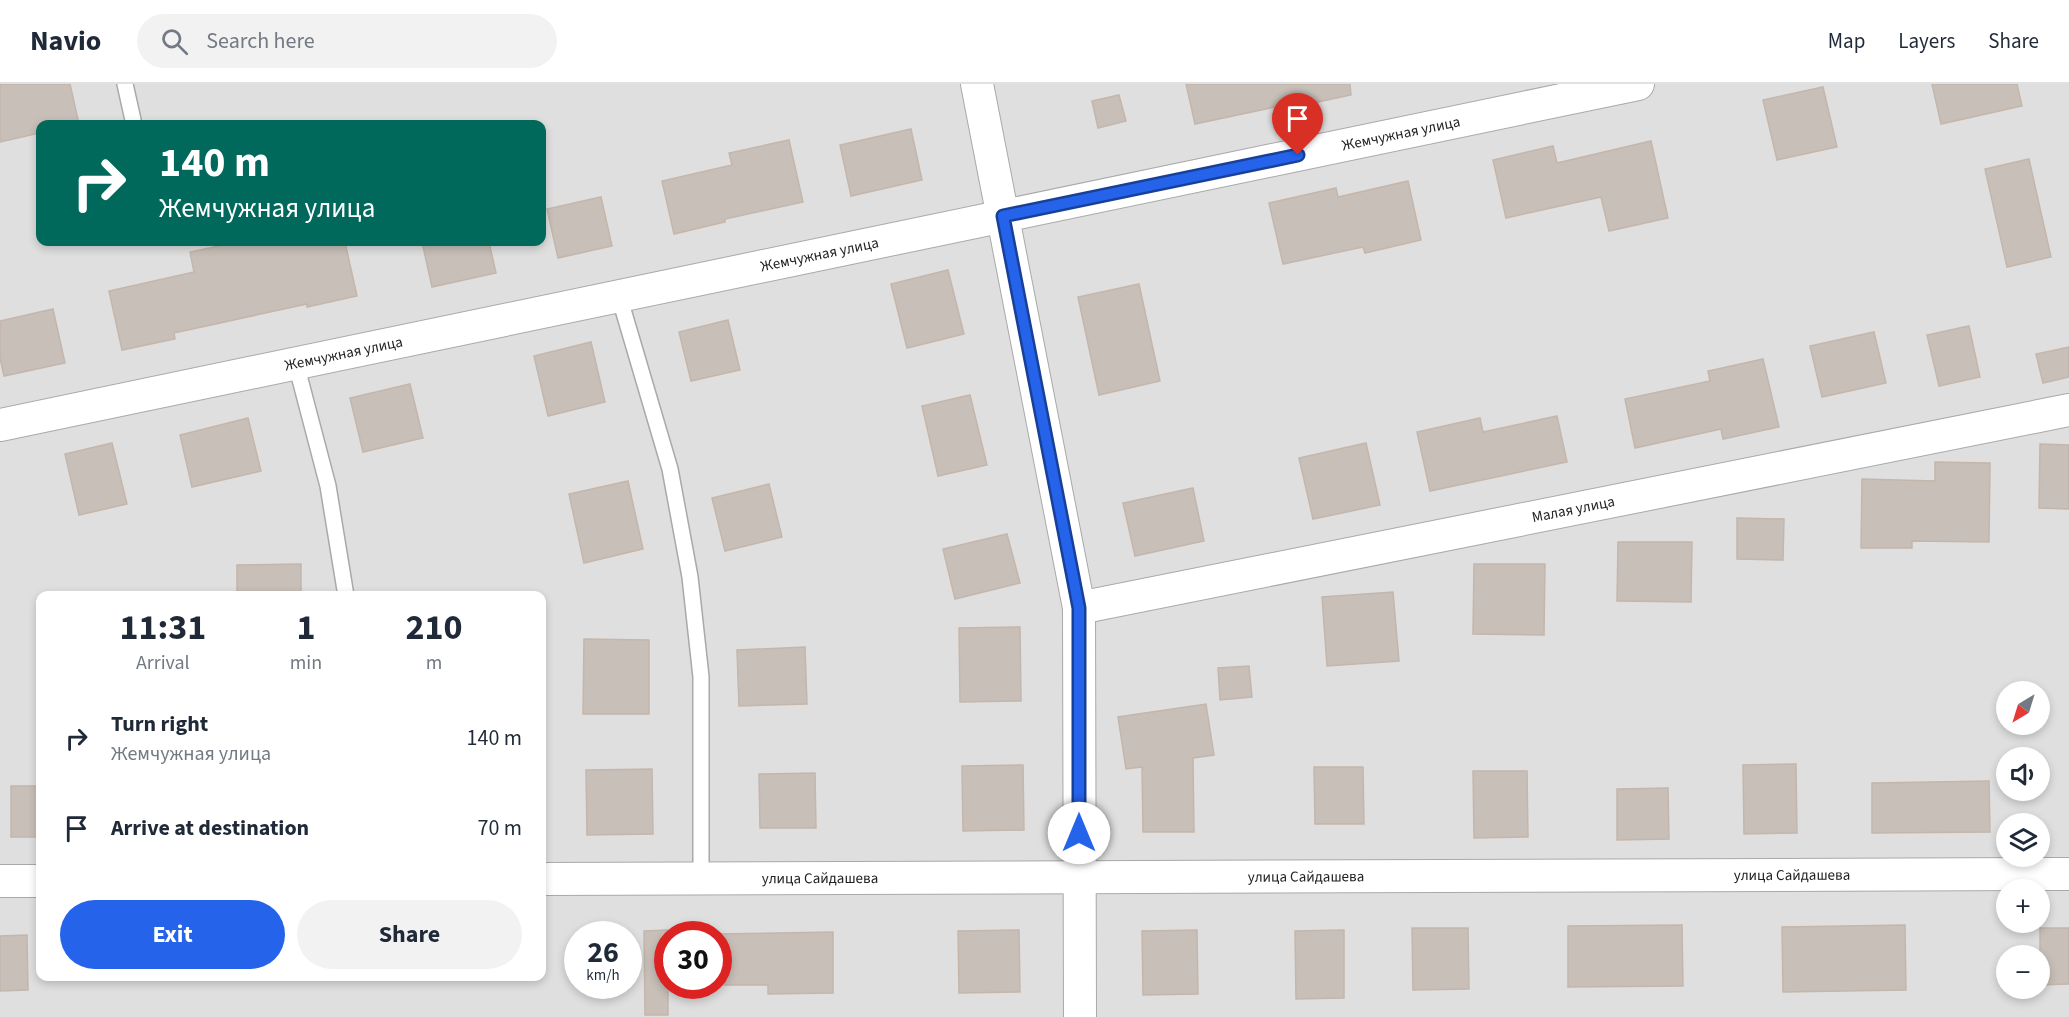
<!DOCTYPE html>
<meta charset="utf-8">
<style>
body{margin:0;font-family:"Source Sans 3",sans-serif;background:#f2f2f3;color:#1f2937;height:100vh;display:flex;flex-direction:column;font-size:22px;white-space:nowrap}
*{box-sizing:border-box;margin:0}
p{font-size:20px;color:#747a83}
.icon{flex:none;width:33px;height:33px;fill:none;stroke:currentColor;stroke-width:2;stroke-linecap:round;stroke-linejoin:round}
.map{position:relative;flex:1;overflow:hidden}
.details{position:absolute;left:36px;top:507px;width:510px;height:390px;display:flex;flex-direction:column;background:#fff;border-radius:12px;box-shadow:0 3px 9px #0003}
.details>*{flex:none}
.banner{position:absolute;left:36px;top:36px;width:510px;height:126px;border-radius:12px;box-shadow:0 3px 9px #0003;background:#00695c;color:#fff;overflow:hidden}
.needle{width:39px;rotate:218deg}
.tools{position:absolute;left:1996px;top:597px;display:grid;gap:12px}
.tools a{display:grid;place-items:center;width:54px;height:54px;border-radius:50%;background:#fff;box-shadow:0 3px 9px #0003;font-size:30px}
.speed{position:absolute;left:564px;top:837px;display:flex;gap:12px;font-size:30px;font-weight:700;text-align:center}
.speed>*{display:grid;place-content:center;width:78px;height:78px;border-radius:50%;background:#fff;box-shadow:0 3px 9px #0003;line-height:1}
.speed small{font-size:15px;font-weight:400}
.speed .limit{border:9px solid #d22;background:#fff;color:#111}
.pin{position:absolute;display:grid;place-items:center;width:51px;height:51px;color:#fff;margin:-62px -26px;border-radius:50% 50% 50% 0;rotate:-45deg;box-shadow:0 0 6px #0007}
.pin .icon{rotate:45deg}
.me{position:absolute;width:66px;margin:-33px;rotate:0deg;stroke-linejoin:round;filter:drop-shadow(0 0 4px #0008)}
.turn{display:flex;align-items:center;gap:21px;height:126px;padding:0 24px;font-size:27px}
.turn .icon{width:78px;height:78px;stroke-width:2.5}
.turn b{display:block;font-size:42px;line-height:51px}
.eta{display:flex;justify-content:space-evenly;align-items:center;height:102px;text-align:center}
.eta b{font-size:36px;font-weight:700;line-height:42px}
.button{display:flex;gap:12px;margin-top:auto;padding:12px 24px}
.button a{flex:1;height:69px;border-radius:36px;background:#2563eb;color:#fff;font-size:24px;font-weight:700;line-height:69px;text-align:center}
.button a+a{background:#f2f2f3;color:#1f2937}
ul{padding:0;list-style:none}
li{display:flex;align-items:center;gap:18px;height:90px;padding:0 24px}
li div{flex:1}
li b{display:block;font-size:22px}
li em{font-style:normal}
header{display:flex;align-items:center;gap:36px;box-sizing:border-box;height:84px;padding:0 30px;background:#fff;border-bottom:2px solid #e0e1e3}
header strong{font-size:28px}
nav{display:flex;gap:33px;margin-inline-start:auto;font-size:21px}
.search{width:420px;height:54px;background:#f2f2f3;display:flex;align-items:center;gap:15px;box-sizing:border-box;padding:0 21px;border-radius:33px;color:#747a83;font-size:22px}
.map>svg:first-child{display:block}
.residential{fill:#e0dfdf;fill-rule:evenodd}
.building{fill:#c7bfb8;stroke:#c4b6ab;stroke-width:1.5}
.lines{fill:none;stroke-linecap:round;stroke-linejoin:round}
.service-casing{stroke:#a9a9a9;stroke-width:18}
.minor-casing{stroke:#a9a9a9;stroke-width:34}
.service{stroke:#fff;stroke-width:15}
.minor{stroke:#fff;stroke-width:32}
.route-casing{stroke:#184099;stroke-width:15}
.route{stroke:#2563eb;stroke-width:10}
.labels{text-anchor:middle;stroke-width:6;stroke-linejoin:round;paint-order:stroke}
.street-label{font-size:15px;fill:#222;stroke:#fff}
</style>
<header>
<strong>Navio</strong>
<div class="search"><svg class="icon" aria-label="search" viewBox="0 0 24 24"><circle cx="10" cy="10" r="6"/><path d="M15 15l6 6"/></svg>Search here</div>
<nav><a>Map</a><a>Layers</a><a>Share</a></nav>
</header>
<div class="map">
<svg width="2069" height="933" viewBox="0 0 2069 933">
<rect width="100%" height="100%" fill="#f2efe9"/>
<path class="residential" d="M0 0H2069V933H0ZM40 40H542V158H40ZM40 512H542V892H40ZM2007 608H2040V640H2007ZM2007 674H2040V706H2007ZM2007 740H2040V772H2007ZM2007 806H2040V838H2007ZM578 850H628V902H578ZM668 850H718V902H668ZM2007 872H2040V904H2007Z"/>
<g class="building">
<polygon points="0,0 70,0 79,40 40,40 40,49 0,58"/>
<polygon points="1186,0 1350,0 1351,11 1276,27 1275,23 1195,40"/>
<polygon points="1932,0 2017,0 2022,22 1941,40"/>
<polygon points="1823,3 1837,63 1777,76 1763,16"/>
<polygon points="1119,11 1126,37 1098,44 1092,17"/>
<polygon points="911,45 922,96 851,112 840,61"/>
<polygon points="789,56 803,118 725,135 725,138 674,150 662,97 732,81 729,69"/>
<polygon points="1651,57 1668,134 1609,147 1601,113 1506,134 1493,76 1553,62 1557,79"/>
<polygon points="2029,75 2051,173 2007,183 1985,85"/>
<polygon points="1408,97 1421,156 1365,169 1363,163 1283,180 1269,119 1336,104 1338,113"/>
<polygon points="601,113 612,162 558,174 547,125"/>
<polygon points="238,158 345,158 357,212 307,223 307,220 174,249 175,255 122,266 109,207 194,188 190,168"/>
<polygon points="422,158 489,158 496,189 432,203"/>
<polygon points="948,186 964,250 907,264 891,200"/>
<polygon points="1139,200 1160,297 1099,311 1078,213"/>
<polygon points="53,225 65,279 4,292 0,274 0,237"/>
<polygon points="728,236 740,286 691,297 679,248"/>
<polygon points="1969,242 1980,293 1939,302 1927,251"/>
<polygon points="1874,248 1886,299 1822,313 1810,262"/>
<polygon points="591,258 605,318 548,332 534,272"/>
<polygon points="2069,263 2069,293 2043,299 2036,270"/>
<polygon points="1763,275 1779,343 1723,355 1721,345 1635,364 1625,315 1710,297 1708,287"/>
<polygon points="410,300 423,354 363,368 350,314"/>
<polygon points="970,311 987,381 938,392 922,322"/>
<polygon points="1557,332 1567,378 1430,407 1417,348 1480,334 1483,348"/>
<polygon points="248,334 261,387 192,403 180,351"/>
<polygon points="112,359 127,420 79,431 65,370"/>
<polygon points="1366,359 1380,421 1313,435 1299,374"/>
<polygon points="2040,360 2069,361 2069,425 2039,424"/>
<polygon points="1935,378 1990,379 1989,458 1912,457 1912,464 1861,464 1862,395 1935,397"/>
<polygon points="628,397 643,465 584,479 569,410"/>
<polygon points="769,400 782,453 725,467 712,414"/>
<polygon points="1193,404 1204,457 1135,472 1123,419"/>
<polygon points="1737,434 1784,435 1783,476 1737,475"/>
<polygon points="1007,450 1020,499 955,515 943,465"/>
<polygon points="1618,458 1692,458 1691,518 1617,517"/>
<polygon points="301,480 301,512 237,512 237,481"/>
<polygon points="1474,480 1545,480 1544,551 1473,550"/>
<polygon points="1393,508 1399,577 1327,582 1322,513"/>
<polygon points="1020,543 1021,617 960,618 959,544"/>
<polygon points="584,555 649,556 649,630 583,630"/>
<polygon points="805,563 807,620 739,622 737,566"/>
<polygon points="1249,582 1252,613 1220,616 1218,584"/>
<polygon points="1206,620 1214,671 1193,674 1194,748 1143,748 1142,683 1126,685 1118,633"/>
<polygon points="1796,680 1797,749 1744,750 1743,681"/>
<polygon points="1023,681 1024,746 963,747 962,682"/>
<polygon points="1314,683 1363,683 1364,740 1315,740"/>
<polygon points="652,685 653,750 587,751 586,686"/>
<polygon points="1473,687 1527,687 1528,753 1474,754"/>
<polygon points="815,689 816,744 760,744 759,690"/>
<polygon points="1989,697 1990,748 1872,749 1872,699"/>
<rect x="11" y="702" width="29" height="51"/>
<polygon points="1668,704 1669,755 1617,756 1617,705"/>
<polygon points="1682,841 1683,902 1568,903 1568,842"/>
<polygon points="1905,841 1906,906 1783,908 1782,843"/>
<polygon points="1412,844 1468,844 1469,905 1413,906"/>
<polygon points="2040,844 2069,844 2069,900 2040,901"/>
<polygon points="668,846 668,931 645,931 644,847"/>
<polygon points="1019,846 1020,908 959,909 958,847"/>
<polygon points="1197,846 1198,910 1143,911 1142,847"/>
<polygon points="1344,846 1344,914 1296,915 1295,847"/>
<polygon points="833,848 833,909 768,910 768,901 718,901 718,850"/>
<polygon points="27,851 28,906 0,907 0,852"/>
</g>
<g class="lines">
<g class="service-casing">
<g id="service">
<polyline points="125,0 133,36"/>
<polyline points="619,212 670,385 690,493 701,593 701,795"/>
<polyline points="296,280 328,402 346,512"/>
</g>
</g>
<g class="minor-casing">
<g id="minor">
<polyline points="977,0 1079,524 1080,933"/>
<path id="s1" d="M0 341 1638 0"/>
<path id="s2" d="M1079 524 2069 326"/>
<path id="s3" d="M542 795 2069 790"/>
<polyline points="0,797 40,797"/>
</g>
</g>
<use href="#service" class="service"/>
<use href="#minor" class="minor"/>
</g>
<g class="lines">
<g class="route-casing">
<polyline id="route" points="1079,749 1079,524 1003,132 1298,71"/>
</g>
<use href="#route" class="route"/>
</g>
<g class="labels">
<g class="street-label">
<text dy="5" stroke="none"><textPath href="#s1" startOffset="1431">Жемчужная улица</textPath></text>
<text dy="5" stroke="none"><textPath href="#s1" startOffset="837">Жемчужная улица</textPath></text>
<text dy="5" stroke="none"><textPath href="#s1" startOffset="351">Жемчужная улица</textPath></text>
<text dy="5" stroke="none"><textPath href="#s2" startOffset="504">Малая улица</textPath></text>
<text dy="5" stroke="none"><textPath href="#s3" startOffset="1250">улица Сайдашева</textPath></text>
<text dy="5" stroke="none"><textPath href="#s3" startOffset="764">улица Сайдашева</textPath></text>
<text dy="5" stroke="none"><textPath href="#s3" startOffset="278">улица Сайдашева</textPath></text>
</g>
</g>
</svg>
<div class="tools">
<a><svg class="needle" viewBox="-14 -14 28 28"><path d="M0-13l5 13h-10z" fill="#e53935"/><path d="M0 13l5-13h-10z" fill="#747a83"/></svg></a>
<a><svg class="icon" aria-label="sound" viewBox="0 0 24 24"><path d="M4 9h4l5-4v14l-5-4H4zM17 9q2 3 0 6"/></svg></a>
<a><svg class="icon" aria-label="layers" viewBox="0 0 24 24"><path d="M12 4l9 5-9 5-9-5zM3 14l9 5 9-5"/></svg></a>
<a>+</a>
<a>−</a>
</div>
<div class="speed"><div>26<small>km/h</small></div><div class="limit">30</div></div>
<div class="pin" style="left:1298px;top:71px;background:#d93025"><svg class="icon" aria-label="arrive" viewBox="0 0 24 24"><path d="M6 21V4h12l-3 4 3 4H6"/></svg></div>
<svg class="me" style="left:1079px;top:749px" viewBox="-20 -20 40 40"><circle r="19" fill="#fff"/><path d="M0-13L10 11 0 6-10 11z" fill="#2563eb"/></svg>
<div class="banner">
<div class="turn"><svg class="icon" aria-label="right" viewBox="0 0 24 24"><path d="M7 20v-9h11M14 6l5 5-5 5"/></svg><div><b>140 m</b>Жемчужная улица</div></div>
</div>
<section class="details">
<div class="eta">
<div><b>11:31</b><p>Arrival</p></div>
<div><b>1</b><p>min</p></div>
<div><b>210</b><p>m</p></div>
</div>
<ul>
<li><svg class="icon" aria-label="right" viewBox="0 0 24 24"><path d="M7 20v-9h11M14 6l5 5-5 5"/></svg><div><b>Turn right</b><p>Жемчужная улица</p></div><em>140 m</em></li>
<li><svg class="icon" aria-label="arrive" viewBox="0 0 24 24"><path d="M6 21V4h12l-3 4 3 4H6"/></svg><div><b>Arrive at destination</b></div><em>70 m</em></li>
</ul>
<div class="button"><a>Exit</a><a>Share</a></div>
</section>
</div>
